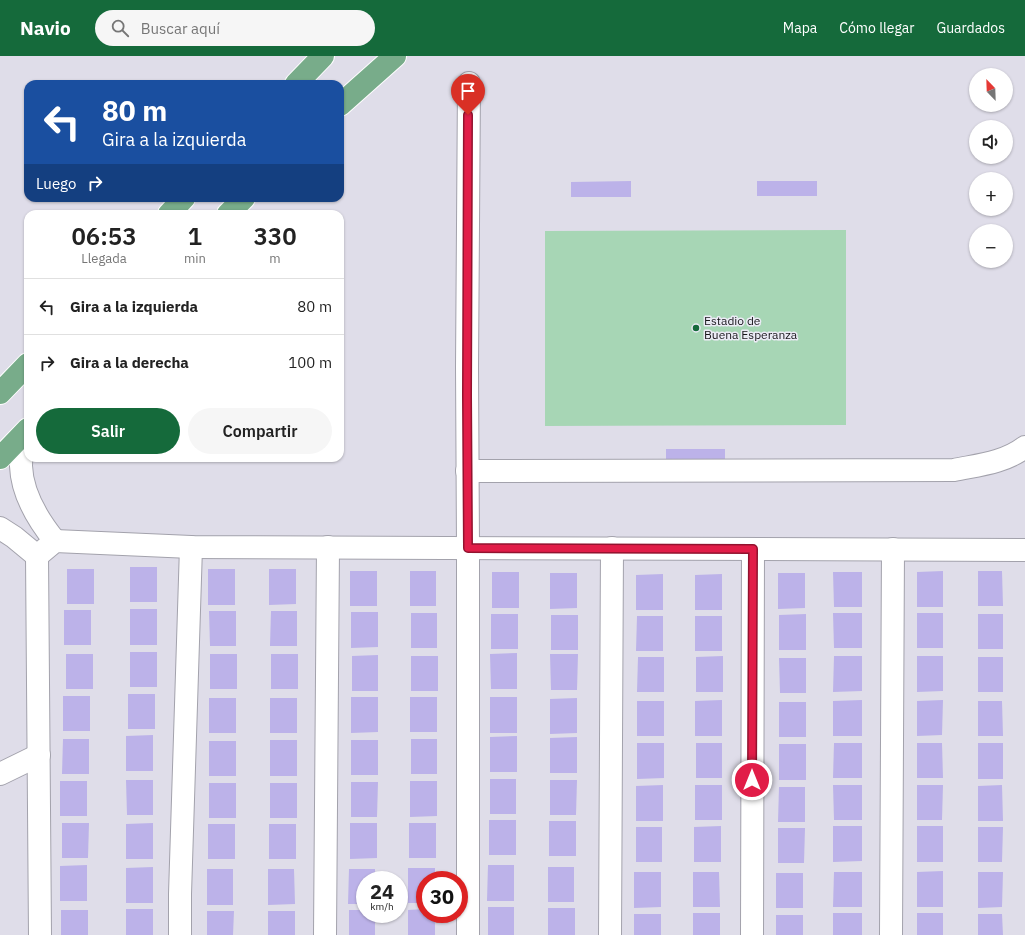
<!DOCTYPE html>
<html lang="es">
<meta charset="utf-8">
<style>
body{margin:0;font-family:"IBM Plex Sans",sans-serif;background:#f6f6f6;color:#222;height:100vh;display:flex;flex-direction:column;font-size:15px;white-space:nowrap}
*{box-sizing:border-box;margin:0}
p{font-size:13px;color:#767676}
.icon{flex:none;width:22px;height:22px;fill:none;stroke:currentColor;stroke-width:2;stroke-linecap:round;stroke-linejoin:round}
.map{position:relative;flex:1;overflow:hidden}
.drawer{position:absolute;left:24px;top:154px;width:320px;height:252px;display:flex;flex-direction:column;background:#fff;border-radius:12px;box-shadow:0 1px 3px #0004}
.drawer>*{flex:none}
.top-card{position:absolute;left:24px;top:24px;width:320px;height:122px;border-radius:12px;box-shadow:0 1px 3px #0004;background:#1a4fa0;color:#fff;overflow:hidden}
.needle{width:26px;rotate:337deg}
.buttons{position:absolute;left:969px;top:12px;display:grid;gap:8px}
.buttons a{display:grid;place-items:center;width:44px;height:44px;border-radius:50%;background:#fff;box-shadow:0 1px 3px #0004;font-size:20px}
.speed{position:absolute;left:356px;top:815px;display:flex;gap:8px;font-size:20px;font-weight:700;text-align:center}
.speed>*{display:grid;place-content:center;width:52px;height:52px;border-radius:50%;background:#fff;box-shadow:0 1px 3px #0004;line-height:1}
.speed small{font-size:10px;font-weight:400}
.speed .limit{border:6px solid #d22;background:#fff;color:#111}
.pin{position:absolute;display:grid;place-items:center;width:34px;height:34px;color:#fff;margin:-41px -17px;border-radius:50% 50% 50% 0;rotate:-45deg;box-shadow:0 0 4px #0007}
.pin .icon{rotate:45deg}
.me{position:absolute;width:44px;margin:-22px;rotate:0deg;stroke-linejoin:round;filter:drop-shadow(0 0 3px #0008)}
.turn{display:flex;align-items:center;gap:14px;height:84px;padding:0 12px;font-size:18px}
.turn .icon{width:52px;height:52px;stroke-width:2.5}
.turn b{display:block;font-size:28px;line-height:34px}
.then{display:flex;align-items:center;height:38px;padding:0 12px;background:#0003;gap:8px;font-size:15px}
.eta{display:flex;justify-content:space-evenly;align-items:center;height:68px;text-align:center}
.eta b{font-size:24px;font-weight:600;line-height:28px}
.cta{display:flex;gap:8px;margin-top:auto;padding:8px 12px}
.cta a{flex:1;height:46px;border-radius:24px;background:#156a3b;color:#fff;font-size:16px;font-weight:600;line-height:46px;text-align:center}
.cta a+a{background:#f6f6f6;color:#222}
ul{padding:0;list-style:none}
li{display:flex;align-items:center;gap:12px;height:56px;padding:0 12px;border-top:1px solid #e0e0e0}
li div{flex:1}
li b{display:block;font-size:15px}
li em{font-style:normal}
header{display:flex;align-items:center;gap:24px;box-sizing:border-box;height:56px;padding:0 20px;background:#156a3b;color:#fff}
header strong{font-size:19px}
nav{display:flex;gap:22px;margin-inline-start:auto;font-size:14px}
.search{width:280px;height:36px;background:#f6f6f6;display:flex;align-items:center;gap:10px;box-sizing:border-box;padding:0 14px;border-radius:22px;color:#767676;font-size:15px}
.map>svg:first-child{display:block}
.green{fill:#a7d6b5}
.building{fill:#bcb2e9}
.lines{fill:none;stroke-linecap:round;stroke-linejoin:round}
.minor-casing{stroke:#a3a2ac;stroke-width:24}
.tertiary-casing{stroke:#a3a2ac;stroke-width:24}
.trunk-casing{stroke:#fff;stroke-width:24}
.minor{stroke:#fff;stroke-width:22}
.tertiary{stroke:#fff;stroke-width:22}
.trunk{stroke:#78ac8a;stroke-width:22}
.route-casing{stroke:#92132f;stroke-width:10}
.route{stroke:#e11d48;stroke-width:7}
.poi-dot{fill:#156a3b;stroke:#ecebf6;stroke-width:1.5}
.labels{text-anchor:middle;stroke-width:3;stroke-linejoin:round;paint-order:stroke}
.poi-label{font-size:12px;fill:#17161a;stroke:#ecebf6;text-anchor:start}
</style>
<header>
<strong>Navio</strong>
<div class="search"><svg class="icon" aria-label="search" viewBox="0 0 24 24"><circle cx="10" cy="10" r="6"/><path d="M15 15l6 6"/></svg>Buscar aquí</div>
<nav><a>Mapa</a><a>Cómo llegar</a><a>Guardados</a></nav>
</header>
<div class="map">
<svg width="1025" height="879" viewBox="0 0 1025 879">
<rect width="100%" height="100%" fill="#dfdde9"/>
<polygon class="green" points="846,174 846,369 545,370 545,175"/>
<g class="building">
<polygon points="631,125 631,141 571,141 571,126"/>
<rect x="757" y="125" width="60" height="15"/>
<rect x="666" y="393" width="59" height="15"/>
<rect x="130" y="511" width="27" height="35"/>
<rect x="67" y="513" width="27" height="35"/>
<rect x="208" y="513" width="27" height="36"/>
<polygon points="269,513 296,513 296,548 269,549"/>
<rect x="350" y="515" width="27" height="35"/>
<rect x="410" y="515" width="26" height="35"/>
<polygon points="943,515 943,551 917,551 917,516"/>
<polygon points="978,515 1002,515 1003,550 978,550"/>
<rect x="492" y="516" width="27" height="36"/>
<polygon points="833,516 862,516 862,551 834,551"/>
<polygon points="550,517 577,517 577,552 550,553"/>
<polygon points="778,517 805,517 805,552 778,553"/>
<polygon points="663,518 663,554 636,554 636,519"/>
<polygon points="722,518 722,554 695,554 695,519"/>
<rect x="130" y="553" width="27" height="36"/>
<rect x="64" y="554" width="27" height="35"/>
<polygon points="209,555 236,555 236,590 210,590"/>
<polygon points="271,555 297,555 297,590 270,590"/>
<polygon points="351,556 378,556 378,591 351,592"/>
<rect x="411" y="557" width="26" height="35"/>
<polygon points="833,557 862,557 862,592 834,592"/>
<rect x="917" y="557" width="26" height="35"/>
<rect x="491" y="558" width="27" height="35"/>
<polygon points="806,558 806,594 779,594 779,559"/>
<rect x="978" y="558" width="25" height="35"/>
<rect x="551" y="559" width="27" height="35"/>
<polygon points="637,560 663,560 663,595 636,595"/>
<rect x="695" y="560" width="27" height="35"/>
<rect x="130" y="596" width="27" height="35"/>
<polygon points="517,597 517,633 491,633 490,598"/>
<rect x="66" y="598" width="27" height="35"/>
<rect x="210" y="598" width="27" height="35"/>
<rect x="271" y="598" width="27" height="35"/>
<polygon points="550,598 578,598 577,634 551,634"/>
<polygon points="378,599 378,635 352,635 352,600"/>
<rect x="411" y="600" width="27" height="35"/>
<polygon points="723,600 723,636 696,636 696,601"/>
<polygon points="834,600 862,600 862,635 833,636"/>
<polygon points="917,600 943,600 943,635 917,636"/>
<polygon points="638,601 664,601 664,636 637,636"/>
<rect x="978" y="601" width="25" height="35"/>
<polygon points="779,602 806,602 806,637 780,637"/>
<rect x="128" y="638" width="27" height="35"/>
<rect x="63" y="640" width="27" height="35"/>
<polygon points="351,641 378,641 378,676 351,677"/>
<rect x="410" y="641" width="27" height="35"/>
<rect x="490" y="641" width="27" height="36"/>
<rect x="209" y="642" width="27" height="35"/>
<rect x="270" y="642" width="27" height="35"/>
<polygon points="577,642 577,677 550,678 550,643"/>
<polygon points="722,644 722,680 695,680 695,645"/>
<polygon points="862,644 862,680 833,680 833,645"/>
<polygon points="943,644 942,679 917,680 917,645"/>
<rect x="637" y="645" width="27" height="35"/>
<polygon points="978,645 1002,645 1003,680 978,680"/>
<rect x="779" y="646" width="27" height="35"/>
<polygon points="153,679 153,715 126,715 126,680"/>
<polygon points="517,680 517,716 490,716 490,681"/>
<polygon points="577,681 577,717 550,717 550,682"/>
<polygon points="63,683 89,683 89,718 62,718"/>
<rect x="411" y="683" width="26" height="35"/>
<rect x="270" y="684" width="27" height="36"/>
<rect x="351" y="684" width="27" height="35"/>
<rect x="209" y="685" width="27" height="35"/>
<polygon points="637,687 664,687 664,722 637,723"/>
<rect x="696" y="687" width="26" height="35"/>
<polygon points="834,687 862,687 862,722 833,722"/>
<polygon points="917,687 942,687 943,722 917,722"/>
<rect x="978" y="687" width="25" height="36"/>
<rect x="779" y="688" width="27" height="36"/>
<rect x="490" y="723" width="26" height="35"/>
<polygon points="126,724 153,724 153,759 127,759"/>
<polygon points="550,724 577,724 576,759 550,759"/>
<rect x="60" y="725" width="27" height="35"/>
<polygon points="410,725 437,725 437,760 410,761"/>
<polygon points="351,726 378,726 377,761 351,761"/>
<rect x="209" y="727" width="27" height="35"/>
<rect x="270" y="727" width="27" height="35"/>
<polygon points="663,729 663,765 636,765 636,730"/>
<rect x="695" y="729" width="27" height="35"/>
<polygon points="833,729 862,729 862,764 834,764"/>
<polygon points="917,729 943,729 942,764 917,764"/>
<polygon points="1002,729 1003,765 978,765 978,730"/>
<polygon points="779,731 805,731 805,766 778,766"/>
<rect x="489" y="764" width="27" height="35"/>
<rect x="549" y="765" width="27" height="35"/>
<polygon points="62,767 89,767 88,802 62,802"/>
<polygon points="153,767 153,803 126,803 126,768"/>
<polygon points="350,767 377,767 377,802 350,803"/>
<rect x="409" y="767" width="27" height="35"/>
<rect x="208" y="768" width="27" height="35"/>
<rect x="269" y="768" width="27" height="35"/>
<polygon points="721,770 721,806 694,806 694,771"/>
<polygon points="833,770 862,770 862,805 833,806"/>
<rect x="917" y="770" width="26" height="36"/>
<rect x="636" y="771" width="26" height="35"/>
<polygon points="978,771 1003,771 1002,806 978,806"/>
<polygon points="778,772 805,772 804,807 778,807"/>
<polygon points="87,809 87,845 60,845 60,810"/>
<polygon points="488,809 514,809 514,845 487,845"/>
<polygon points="153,811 153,847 126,847 126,812"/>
<rect x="548" y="811" width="26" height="35"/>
<polygon points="408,812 435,812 435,824 425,824 425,847 408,847"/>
<rect x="207" y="813" width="26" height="36"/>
<polygon points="268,813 294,813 295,848 268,849"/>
<polygon points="349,813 375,813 375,824 365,824 365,848 348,848"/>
<polygon points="943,815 943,851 917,851 917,816"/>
<polygon points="634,816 661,816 661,851 634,852"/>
<polygon points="693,816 719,816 720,851 693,851"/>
<polygon points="834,816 862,816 862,851 833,851"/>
<polygon points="978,816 1003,816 1002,851 978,852"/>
<rect x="776" y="817" width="27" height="35"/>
<rect x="488" y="851" width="26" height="28"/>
<rect x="548" y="852" width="27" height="27"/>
<rect x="126" y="853" width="27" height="26"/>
<polygon points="425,853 425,858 435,858 435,879 408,879 408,854"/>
<rect x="61" y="854" width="27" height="25"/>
<polygon points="349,854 365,854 365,858 375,858 375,879 349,879"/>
<polygon points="207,855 234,855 233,879 207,879"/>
<rect x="268" y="855" width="27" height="24"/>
<rect x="693" y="857" width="27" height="22"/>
<rect x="833" y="857" width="29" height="22"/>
<rect x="917" y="857" width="26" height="22"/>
<rect x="634" y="858" width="27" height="21"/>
<polygon points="978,858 1002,858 1003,879 978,879"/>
<rect x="776" y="859" width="27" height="20"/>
</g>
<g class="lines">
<g class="minor-casing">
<g id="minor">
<path d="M467 415 954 414C978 409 1004 407 1025 391"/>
<polyline points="37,500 40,879"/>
<polyline points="0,718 39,699"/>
<polyline points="325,879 328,491"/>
<polyline points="468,879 468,492 467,311 469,27"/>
<polyline points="610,879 612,492"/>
<polyline points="752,879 753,493"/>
<polyline points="891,879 893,493"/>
</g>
</g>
<g class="tertiary-casing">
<g id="tertiary">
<path d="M26 376C24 387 21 399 21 410 22 438 38 464 55 485"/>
<polyline points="0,472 14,481 37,500 55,485 191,491 1025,494"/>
<polyline points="180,879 180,838 191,491"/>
</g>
</g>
<g class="trunk-casing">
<g id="trunk">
<polyline points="296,28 323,0"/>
<polyline points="340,49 395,0"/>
<polyline points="169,158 184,142"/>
<polyline points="228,158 244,142"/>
<polyline points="0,337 28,308"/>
<polyline points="0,402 28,373"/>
</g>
</g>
<use href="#minor" class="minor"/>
<use href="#tertiary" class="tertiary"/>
<use href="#trunk" class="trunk"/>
</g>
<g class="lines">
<g class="route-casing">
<polyline id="route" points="468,59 467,340 468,492 753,493 752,724"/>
</g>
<use href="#route" class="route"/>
</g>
<circle class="poi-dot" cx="696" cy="272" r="4"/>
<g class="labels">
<g class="poi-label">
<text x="704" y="269">Estadio de<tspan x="704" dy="14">Buena Esperanza</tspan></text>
</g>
</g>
</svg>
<div class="buttons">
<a><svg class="needle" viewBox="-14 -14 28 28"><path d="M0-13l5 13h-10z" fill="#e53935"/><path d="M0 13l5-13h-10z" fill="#767676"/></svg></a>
<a><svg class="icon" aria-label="sound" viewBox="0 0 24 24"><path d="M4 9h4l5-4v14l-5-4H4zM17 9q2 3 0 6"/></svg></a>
<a>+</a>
<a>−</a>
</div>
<div class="speed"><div>24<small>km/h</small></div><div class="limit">30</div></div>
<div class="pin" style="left:468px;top:59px;background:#d93025"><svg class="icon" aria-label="arrive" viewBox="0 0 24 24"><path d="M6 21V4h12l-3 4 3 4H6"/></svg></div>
<svg class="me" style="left:752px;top:724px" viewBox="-20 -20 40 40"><circle r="17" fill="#e11d48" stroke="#fff" stroke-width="3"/><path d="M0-11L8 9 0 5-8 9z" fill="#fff"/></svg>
<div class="top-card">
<div class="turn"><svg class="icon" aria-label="left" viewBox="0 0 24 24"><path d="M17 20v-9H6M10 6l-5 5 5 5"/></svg><div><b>80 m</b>Gira a la izquierda</div></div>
<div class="then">Luego<svg class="icon" aria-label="right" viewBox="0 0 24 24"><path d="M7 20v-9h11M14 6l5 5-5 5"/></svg></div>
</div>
<section class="drawer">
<div class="eta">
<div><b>06:53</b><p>Llegada</p></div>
<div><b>1</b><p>min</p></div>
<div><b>330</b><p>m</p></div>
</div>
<ul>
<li><svg class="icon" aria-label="left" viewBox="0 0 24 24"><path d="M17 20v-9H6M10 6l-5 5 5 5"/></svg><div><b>Gira a la izquierda</b></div><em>80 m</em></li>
<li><svg class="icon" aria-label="right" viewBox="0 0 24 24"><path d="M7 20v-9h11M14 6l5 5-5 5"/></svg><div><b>Gira a la derecha</b></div><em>100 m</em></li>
</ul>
<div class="cta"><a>Salir</a><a>Compartir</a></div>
</section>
</div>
